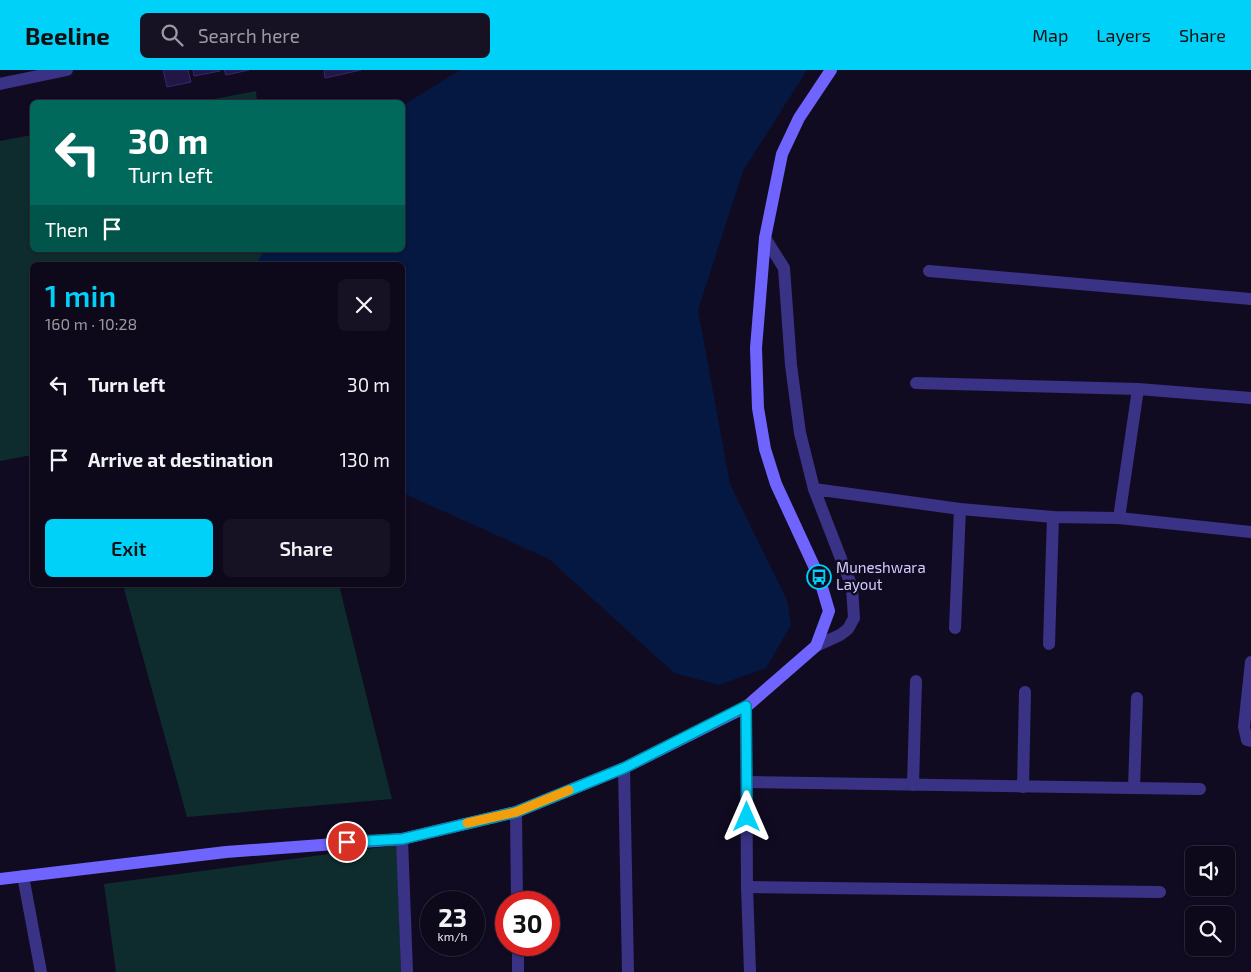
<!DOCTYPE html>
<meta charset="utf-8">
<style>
body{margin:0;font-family:"Exo 2",sans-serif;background:#161123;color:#f1f3f6;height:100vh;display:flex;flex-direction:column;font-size:19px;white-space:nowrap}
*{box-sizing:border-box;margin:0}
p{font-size:16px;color:#9a9aa2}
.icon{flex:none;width:28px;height:28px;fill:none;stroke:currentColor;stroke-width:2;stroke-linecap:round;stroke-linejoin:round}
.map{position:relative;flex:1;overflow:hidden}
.drawer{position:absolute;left:30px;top:192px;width:375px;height:325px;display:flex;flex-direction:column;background:#0d081a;border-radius:8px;box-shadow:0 1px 4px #0004,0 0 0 1px #2d2939}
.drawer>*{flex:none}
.top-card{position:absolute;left:30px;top:30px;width:375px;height:152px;border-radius:8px;box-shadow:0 1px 4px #0004,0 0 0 1px #2d2939;background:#00695c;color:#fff;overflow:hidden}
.fabs{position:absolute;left:1185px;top:776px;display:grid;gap:10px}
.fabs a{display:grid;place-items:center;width:50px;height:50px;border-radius:8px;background:#0d081a;box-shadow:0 1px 4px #0004,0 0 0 1px #2d2939;font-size:25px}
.speed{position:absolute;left:420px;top:821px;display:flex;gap:10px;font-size:25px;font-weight:700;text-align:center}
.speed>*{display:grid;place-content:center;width:65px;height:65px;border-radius:50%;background:#0d081a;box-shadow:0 1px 4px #0004,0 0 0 1px #2d2939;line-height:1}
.speed small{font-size:12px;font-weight:400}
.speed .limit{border:8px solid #d22;background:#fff;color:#111}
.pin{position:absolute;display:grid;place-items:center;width:42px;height:42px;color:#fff;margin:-21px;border:2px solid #fff;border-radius:50%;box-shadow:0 1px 5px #0007}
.me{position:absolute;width:55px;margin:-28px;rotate:0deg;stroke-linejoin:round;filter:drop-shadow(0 0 4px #0008)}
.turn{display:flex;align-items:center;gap:18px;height:105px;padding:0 15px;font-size:22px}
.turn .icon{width:65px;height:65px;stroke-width:2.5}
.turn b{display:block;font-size:35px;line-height:42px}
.then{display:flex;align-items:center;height:48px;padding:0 15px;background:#0003;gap:10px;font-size:19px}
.round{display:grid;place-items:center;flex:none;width:52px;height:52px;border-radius:8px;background:#161123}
.summary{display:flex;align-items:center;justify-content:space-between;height:85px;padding:0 15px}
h1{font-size:30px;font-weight:600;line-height:38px;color:#00d1f8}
.primary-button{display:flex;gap:10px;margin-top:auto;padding:10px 15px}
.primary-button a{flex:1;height:58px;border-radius:8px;background:#00d1f8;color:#111;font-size:20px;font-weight:600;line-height:58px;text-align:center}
.primary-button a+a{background:#161123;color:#f1f3f6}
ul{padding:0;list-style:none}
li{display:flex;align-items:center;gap:15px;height:75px;padding:0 15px}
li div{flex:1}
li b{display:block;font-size:19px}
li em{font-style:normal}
header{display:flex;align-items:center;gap:30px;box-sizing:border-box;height:70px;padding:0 25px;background:#00d1f8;color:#111}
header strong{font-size:24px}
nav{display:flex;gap:28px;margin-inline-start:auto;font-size:18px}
.search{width:350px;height:45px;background:#161123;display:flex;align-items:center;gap:12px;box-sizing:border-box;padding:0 18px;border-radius:8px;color:#9a9aa2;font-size:19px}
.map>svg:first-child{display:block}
.green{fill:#0e2c2d}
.water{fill:#051842}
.building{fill:#221645;stroke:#392673}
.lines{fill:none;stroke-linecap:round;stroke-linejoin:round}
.street{stroke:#3a3285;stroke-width:12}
.secondary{stroke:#7064ff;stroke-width:12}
.route-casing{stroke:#0088a1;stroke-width:12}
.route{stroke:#00d1f8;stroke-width:9}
.slow{stroke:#f59e0b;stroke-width:9}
.labels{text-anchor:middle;stroke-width:5;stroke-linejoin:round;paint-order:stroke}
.poi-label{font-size:15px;fill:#d5cdff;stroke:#110b22;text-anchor:start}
</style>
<header>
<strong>Beeline</strong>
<div class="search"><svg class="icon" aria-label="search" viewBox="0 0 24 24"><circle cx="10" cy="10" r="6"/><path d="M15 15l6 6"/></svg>Search here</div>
<nav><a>Map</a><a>Layers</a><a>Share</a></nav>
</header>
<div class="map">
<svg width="1251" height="902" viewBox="0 0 1251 902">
<rect width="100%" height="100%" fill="#110b22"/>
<g class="green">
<polygon points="256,21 257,32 199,32"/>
<polygon points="32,65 32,180 269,180 270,195 32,195 32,385 0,391 0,71"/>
<polygon points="123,515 339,515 392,729 187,747"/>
<polygon points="397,775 401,902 116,902 104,814"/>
</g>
<polygon class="water" points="460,0 807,0 743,101 698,240 730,414 787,530 791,555 766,598 719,615 674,603 549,489 403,423 402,195 255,195 265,180 402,180 403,35"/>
<g class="building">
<polygon points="163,0 188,0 191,12 167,17"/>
<polygon points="193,0 220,0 220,1 194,6"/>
<polygon points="224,0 249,0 226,5"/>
<polygon points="324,0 361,0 325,8"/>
</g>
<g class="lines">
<g class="street">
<polyline points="0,14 67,0"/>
<polyline points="765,168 784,198 791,295 800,363 814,419"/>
<polyline points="929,201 1251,229"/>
<polyline points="916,313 1138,319 1251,328"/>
<polyline points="1119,448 1138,319"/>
<polyline points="955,558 960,439"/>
<polyline points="1049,574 1053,447"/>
<polyline points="816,576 840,565 848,559 854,548 852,517 814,419 960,439 1053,447 1119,448 1251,462"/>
<polyline points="1251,592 1244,657 1247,670 1251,671"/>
<polyline points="746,637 747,817 750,902"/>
<polyline points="624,698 628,902"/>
<polyline points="747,712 1200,719"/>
<polyline points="913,715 916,611"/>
<polyline points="1023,717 1025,622"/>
<polyline points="1134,718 1137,628"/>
<polyline points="516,742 517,832"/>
<polyline points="402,769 407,902"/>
<polyline points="23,806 41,902"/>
<polyline points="747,817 1160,822"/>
<polyline points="518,875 518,902"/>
</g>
<polyline class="secondary" points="0,809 226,782 402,769 516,742 624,698 746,637 816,576 829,541 819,507 776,414 765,379 758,338 756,278 765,168 782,84 799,48 831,0"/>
</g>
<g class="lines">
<g class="route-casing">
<polyline id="route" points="347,772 402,769 516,742 624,698 746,636 747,747"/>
</g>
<use href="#route" class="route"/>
<polyline class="slow" points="467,753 516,742 569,720"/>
</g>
<defs>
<g id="bus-ring" transform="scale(1.25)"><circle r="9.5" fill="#110b22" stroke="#00d1f8" stroke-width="1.5"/><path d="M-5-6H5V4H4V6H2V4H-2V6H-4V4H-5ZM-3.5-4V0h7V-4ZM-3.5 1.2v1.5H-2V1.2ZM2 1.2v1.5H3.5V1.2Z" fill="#00d1f8"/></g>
</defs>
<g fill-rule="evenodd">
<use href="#bus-ring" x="819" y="507"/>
</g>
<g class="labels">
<g class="poi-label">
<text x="836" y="503">Muneshwara<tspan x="836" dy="17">Layout</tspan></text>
</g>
</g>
</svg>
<div class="fabs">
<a><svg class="icon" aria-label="sound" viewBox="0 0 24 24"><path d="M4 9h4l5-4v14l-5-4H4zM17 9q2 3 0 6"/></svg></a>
<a><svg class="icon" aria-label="search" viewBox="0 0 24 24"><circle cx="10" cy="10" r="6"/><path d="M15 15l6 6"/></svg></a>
</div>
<div class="speed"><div>23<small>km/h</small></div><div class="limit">30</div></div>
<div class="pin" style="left:347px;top:772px;background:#d93025"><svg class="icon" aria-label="arrive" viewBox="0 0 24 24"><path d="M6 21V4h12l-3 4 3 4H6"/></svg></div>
<svg class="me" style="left:747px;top:747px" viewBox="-20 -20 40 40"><path d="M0-17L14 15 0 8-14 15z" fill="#00d1f8" stroke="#fff" stroke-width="4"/></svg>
<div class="top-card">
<div class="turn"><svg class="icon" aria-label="left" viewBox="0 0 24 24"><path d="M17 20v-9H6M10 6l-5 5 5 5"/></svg><div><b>30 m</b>Turn left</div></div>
<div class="then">Then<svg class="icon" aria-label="arrive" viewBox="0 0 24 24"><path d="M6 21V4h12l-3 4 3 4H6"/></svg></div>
</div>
<section class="drawer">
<div class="summary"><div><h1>1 min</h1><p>160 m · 10:28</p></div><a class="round"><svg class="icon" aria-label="close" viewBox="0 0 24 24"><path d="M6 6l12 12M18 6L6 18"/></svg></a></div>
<ul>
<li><svg class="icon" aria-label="left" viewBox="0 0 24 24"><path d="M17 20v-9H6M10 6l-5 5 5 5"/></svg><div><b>Turn left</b></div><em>30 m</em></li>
<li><svg class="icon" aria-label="arrive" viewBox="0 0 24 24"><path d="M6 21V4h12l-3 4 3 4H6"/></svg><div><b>Arrive at destination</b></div><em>130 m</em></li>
</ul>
<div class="primary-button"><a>Exit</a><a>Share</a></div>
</section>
</div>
